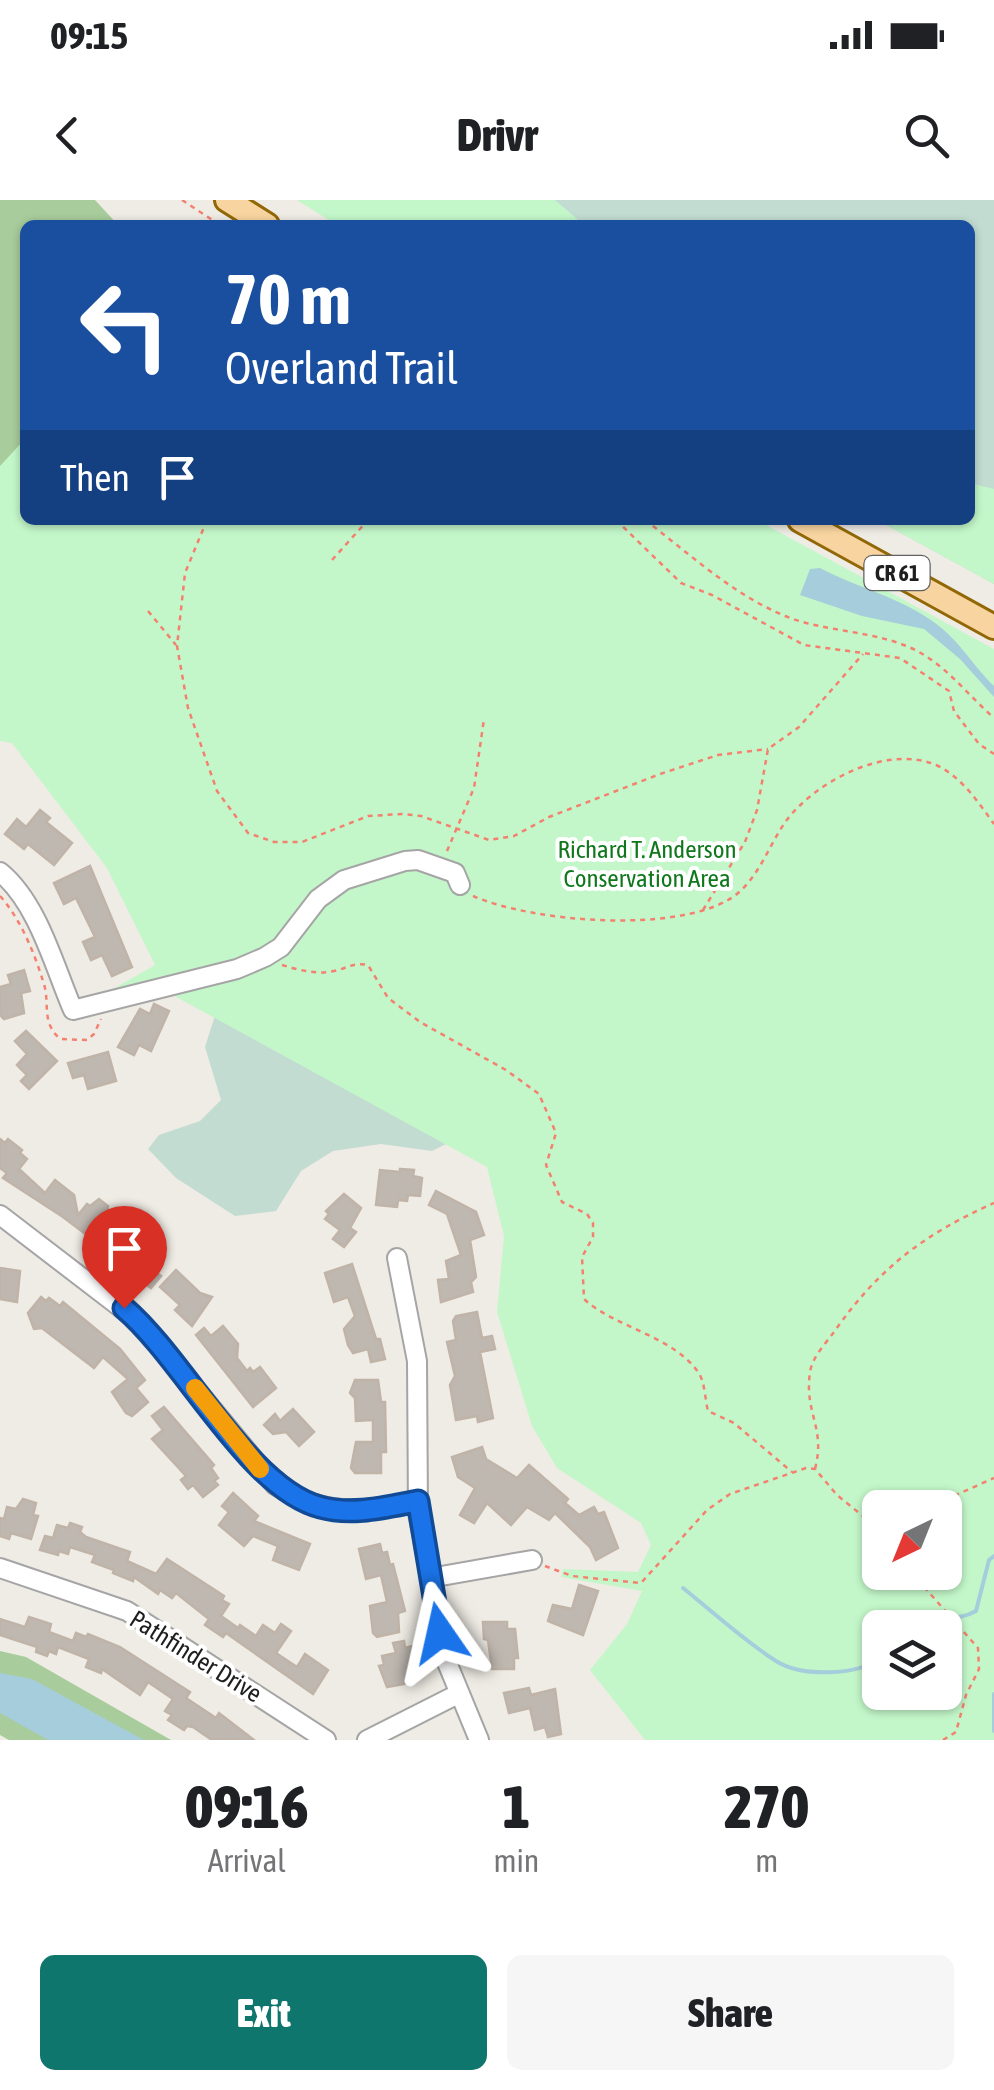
<!DOCTYPE html>
<style>
body{margin:0;font-family:"Asap Condensed",sans-serif;background:#f6f6f6;color:#202124;height:100vh;display:flex;flex-direction:column;font-size:38px;white-space:nowrap}
*{box-sizing:border-box;margin:0}
p{font-size:32px;color:#757577}
.icon{flex:none;width:55px;height:55px;fill:none;stroke:currentColor;stroke-width:2;stroke-linecap:round;stroke-linejoin:round}
.map{position:relative;height:1540px;overflow:hidden}
.panel{display:flex;flex-direction:column;background:#fff;flex:1}
.panel>*{flex:none}
.guide{position:absolute;left:20px;top:20px;width:955px;height:305px;border-radius:15px;box-shadow:0 2px 8px #0004;background:#1a4fa0;color:#fff;overflow:hidden}
.needle{width:65px;rotate:223deg}
.tools{position:absolute;left:862px;top:1290px;display:grid;gap:20px}
.tools a{display:grid;place-items:center;width:100px;height:100px;border-radius:15px;background:#fff;box-shadow:0 2px 8px #0004;font-size:50px}
.pin{position:absolute;display:grid;place-items:center;width:85px;height:85px;color:#fff;margin:-102px -42px;border-radius:50% 50% 50% 0;rotate:-45deg;box-shadow:0 0 10px #0007}
.pin .icon{rotate:45deg}
.me{position:absolute;width:110px;margin:-55px;rotate:349deg;stroke-linejoin:round;filter:drop-shadow(0 0 8px #0008)}
.turn{display:flex;align-items:center;gap:35px;height:210px;padding:0 40px;font-size:45px}
.turn .icon{width:130px;height:130px;stroke-width:2.5}
.turn b{display:block;font-size:70px;line-height:85px}
.then{display:flex;align-items:center;height:95px;padding:0 40px;background:#0003;gap:20px;font-size:38px}
.eta{display:flex;justify-content:space-evenly;align-items:center;height:170px;text-align:center}
.eta b{font-size:60px;font-weight:800;line-height:70px}
.action{display:flex;gap:20px;margin-top:auto;padding:20px 40px}
.action a{flex:1;height:115px;border-radius:15px;background:#0f766e;color:#fff;font-size:40px;font-weight:800;line-height:115px;text-align:center}
.action a+a{background:#f6f6f6;color:#202124}
.status{display:flex;justify-content:space-between;align-items:center;height:70px;padding:0 50px;background:#fff;direction:ltr}
.status svg{height:28px;fill:currentColor}
header{display:flex;justify-content:space-between;align-items:center;height:130px;padding:0 40px;background:#fff;font-size:45px;font-weight:800}
.map>svg:first-child{display:block}
.forest{fill:#a8cc9b}
.wetland{fill:#c2dcd1}
.park{fill:#c3f7c9;fill-rule:evenodd}
.water{fill:#a6cddb}
.lines{fill:none;stroke-linecap:round;stroke-linejoin:round}
.stream{stroke:#a6cddb;stroke-width:4}
.building{fill:#bfb8b1;stroke:#c0b3a7;stroke-width:2.5}
.minor-casing{stroke:#a5a5a5;stroke-width:22}
.major-casing{stroke:#926806;stroke-width:28}
.path{stroke:#f48170;stroke-width:2.5;stroke-dasharray:5 5;stroke-linecap:butt}
.minor{stroke:#fff;stroke-width:18}
.major{stroke:#f8d5a0;stroke-width:22}
.route-casing{stroke:#114b97;stroke-width:25}
.route{stroke:#1a73e8;stroke-width:18}
.slow{stroke:#f59e0b;stroke-width:18}
.labels{text-anchor:middle;stroke-width:8;stroke-linejoin:round;paint-order:stroke}
.shield{fill:#fff;stroke:#626262;stroke-width:2.5}
.shield-label{font-size:22px;font-weight:bold;fill:#1e1e1e}
.park-label{font-size:25px;fill:#10781c;stroke:#fff}
.street-label{font-size:25px;fill:#1e1e1e;stroke:#fff}
</style>
<div class="status"><b>09:15</b><svg viewBox="0 0 49 12"><path d="M0 12V9h3v3zM5 12V6h3v6zM10 12V3h3v9zM15 12V0h3v12zM26 1h20v11H26zM47 4h2v5h-2z"/></svg></div>
<header><svg class="icon" aria-label="back" viewBox="0 0 24 24"><path d="M15 5l-7 7 7 7"/></svg>Drivr<svg class="icon" aria-label="search" viewBox="0 0 24 24"><circle cx="10" cy="10" r="6"/><path d="M15 15l6 6"/></svg></header>
<div class="map">
<svg width="994" height="1540" viewBox="0 0 994 1540">
<rect width="100%" height="100%" fill="#efece5"/>
<g class="forest">
<polygon points="0,0 95,0 118,25 25,25 25,320 0,518"/>
<polygon points="0,1451 26,1457 171,1540 9,1540 0,1535"/>
</g>
<g class="wetland">
<polygon points="298,0 994,0 994,384 877,320 970,320 970,25 337,25"/>
<polygon points="219,803 454,940 432,951 381,944 333,951 301,971 276,1011 235,1016 176,978 148,949 159,935 200,921 221,900 205,847"/>
</g>
<g class="park">
<polygon points="297,0 555,0 584,25 337,25"/>
<path d="M25 239V320H757L994 449V1540H645L590 1470 627 1424 642 1391 561 1377 563 1369 638 1372 651 1345 641 1323 557 1268 532 1226 497 1112 504 1036 487 967 169 793 94 800 155 765 107 668 12 543 0 541V266ZM880 1308H945V1372H880ZM880 1428H945V1492H880Z"/>
<polygon points="970,283 994,289 994,384 877,320 970,320"/>
</g>
<g class="water">
<path d="M820 368C858 388 900 397 935 423 960 441 973 466 994 486V497L960 459 924 429 862 416 800 395 810 369Z"/>
<polygon points="0,1473 32,1479 144,1540 48,1540 0,1513"/>
</g>
<g class="lines">
<g class="stream">
<path d="M683 1388C713 1412 743 1440 776 1461 801 1477 857 1476 880 1458"/>
<path d="M908 1428C929 1416 955 1423 976 1411L989 1360 994 1356"/>
<polyline points="994,1494 994,1531"/>
</g>
</g>
<g class="building">
<polygon points="40,610 50,618 46,622 72,643 54,665 28,644 24,649 5,634 17,619 26,627"/>
<polygon points="90,666 132,767 112,776 102,755 91,760 83,742 95,737 76,698 64,704 54,683"/>
<polygon points="24,770 30,791 21,793 24,813 4,819 0,815 0,787 11,784 8,775"/>
<polygon points="154,804 169,811 151,851 139,845 134,855 118,847 140,809 150,814"/>
<polygon points="26,831 57,861 29,889 21,881 27,875 17,865 27,854 15,841"/>
<polygon points="108,852 116,881 88,889 84,875 73,878 68,863"/>
<polygon points="0,939 5,943 8,939 22,950 20,953 27,959 19,969 45,993 55,980 74,995 78,1015 87,1004 90,1006 99,999 108,1006 106,1018 113,1023 103,1036 122,1050 133,1036 152,1052 147,1059 153,1064 150,1068 161,1076 151,1088 90,1043 92,1039 63,1017 3,978 7,973 0,968"/>
<polygon points="400,969 414,970 413,976 422,978 420,996 408,995 407,1001 398,1000 397,1007 376,1005 380,970 400,972"/>
<polygon points="436,991 476,1012 484,1035 470,1040 476,1077 471,1082 473,1092 441,1102 438,1080 449,1079 446,1061 461,1055 447,1014 429,1005"/>
<polygon points="344,994 361,1008 350,1028 356,1032 344,1047 333,1039 340,1030 325,1019 329,1014 326,1011"/>
<polygon points="352,1064 376,1139 380,1139 385,1159 371,1162 368,1149 353,1153 348,1145 344,1129 355,1116 348,1097 334,1102 325,1073"/>
<polygon points="0,1068 20,1071 17,1102 0,1099"/>
<polygon points="176,1070 200,1093 212,1097 192,1126 175,1110 180,1105 160,1087"/>
<polygon points="41,1097 46,1101 49,1098 60,1106 63,1102 120,1149 145,1180 136,1188 148,1202 132,1216 126,1213 112,1192 128,1179 103,1157 94,1168 42,1128 34,1129 28,1113"/>
<polygon points="477,1112 482,1138 492,1136 495,1149 480,1152 493,1218 478,1222 477,1216 456,1220 450,1185 455,1176 447,1142 456,1140 453,1121 456,1116"/>
<polygon points="223,1126 238,1144 237,1158 247,1171 250,1168 253,1172 260,1167 276,1188 253,1207 196,1135 204,1128 211,1136"/>
<polygon points="355,1180 378,1180 381,1202 385,1202 386,1252 381,1252 381,1273 355,1273 351,1268 356,1242 373,1242 373,1220 356,1221 355,1198 350,1193"/>
<polygon points="164,1207 214,1265 211,1268 218,1278 214,1281 218,1285 203,1297 193,1285 188,1289 181,1280 186,1276 152,1239 163,1230 152,1216"/>
<polygon points="293,1209 314,1232 299,1246 286,1232 273,1234 264,1225 275,1214 280,1221"/>
<polygon points="482,1247 486,1259 517,1278 529,1265 568,1299 565,1303 579,1315 594,1307 598,1314 604,1312 618,1348 596,1360 590,1347 555,1313 549,1320 527,1307 511,1325 487,1303 474,1323 460,1315 475,1288 458,1277 452,1257"/>
<polygon points="233,1293 258,1316 254,1321 310,1344 299,1370 273,1360 278,1346 253,1336 244,1346 219,1325 229,1312 222,1306"/>
<polygon points="23,1299 36,1303 33,1315 38,1316 31,1339 11,1333 9,1339 0,1336 0,1318 4,1319 7,1307 16,1309"/>
<polygon points="70,1323 82,1327 80,1332 86,1337 130,1352 127,1361 156,1374 167,1359 224,1396 222,1400 229,1404 221,1416 238,1428 240,1425 256,1436 263,1425 275,1433 281,1424 291,1431 276,1453 297,1467 305,1454 328,1470 313,1494 226,1433 223,1437 205,1425 209,1419 176,1393 172,1398 160,1390 158,1394 134,1377 133,1381 113,1373 114,1370 92,1362 95,1355 70,1347 68,1354 59,1351 58,1355 40,1350 45,1336 53,1338 57,1325 68,1328"/>
<polygon points="380,1344 382,1353 387,1352 390,1365 393,1364 405,1411 398,1413 399,1432 377,1437 373,1433 370,1406 387,1402 381,1375 366,1379 359,1349"/>
<polygon points="579,1385 598,1391 583,1435 548,1421 553,1405 572,1409"/>
<polygon points="29,1417 51,1424 49,1432 73,1441 76,1433 86,1437 88,1434 120,1447 190,1492 186,1498 216,1518 219,1513 254,1540 212,1540 193,1527 187,1526 184,1530 168,1520 172,1515 165,1511 173,1499 148,1482 140,1495 102,1469 101,1473 86,1467 89,1459 58,1447 56,1454 49,1451 47,1456 36,1452 37,1447 0,1435 0,1419 25,1427"/>
<polygon points="483,1422 507,1422 507,1429 515,1429 518,1458 514,1458 514,1469 492,1469 488,1440 484,1439"/>
<polygon points="404,1441 405,1448 412,1446 415,1460 408,1461 411,1476 407,1477 409,1483 387,1487 379,1466 384,1465 382,1456 396,1453 393,1443"/>
<polygon points="529,1488 531,1495 555,1489 561,1534 548,1537 545,1527 535,1530 530,1508 509,1513 504,1493"/>
</g>
<g class="lines">
<g class="minor-casing">
<g id="minor">
<path d="M0 672C38 703 54 766 73 810L237 769 265 757 281 747 318 699 344 680 405 661 418 660 455 673 460 685"/>
<path d="M0 1015 141 1123 275 1285C328 1318 360 1311 418 1301"/>
<polyline points="397,1058 417,1161 418,1313 446,1460 479,1540"/>
<polyline points="0,1368 127,1411 326,1540"/>
<polyline points="430,1378 532,1360"/>
<polyline points="367,1540 458,1494"/>
</g>
</g>
<g class="major-casing">
<g id="major">
<polyline points="227,0 267,25"/>
<polyline points="800,320 994,427"/>
</g>
</g>
<g class="path">
<polyline points="182,0 220,25"/>
<polyline points="207,320 185,373 177,446 188,508 217,591 248,633 274,642 302,642 368,616 402,614 421,616 489,640 514,636 549,617 660,574 718,555 768,549"/>
<polyline points="616,320 681,383 712,395 804,445 900,458 949,491 954,511 979,544 994,554"/>
<path d="M645 320C690 354 732 394 785 416 827 433 879 430 919 452 948 468 969 496 994 518"/>
<polyline points="332,360 368,320"/>
<polyline points="148,411 176,445"/>
<polyline points="447,651 474,588 484,519"/>
<path d="M0 696C20 718 34 752 43 781 51 803 40 821 60 839L87 840 94 834 101 819"/>
<path d="M473 696C533 722 671 733 728 700 757 684 768 646 786 621 816 581 887 544 936 565 962 577 978 602 994 624"/>
<polyline points="703,710 745,642 757,610 768,549 799,527 863,454"/>
<path d="M282 765C299 770 317 775 334 771 348 768 353 762 368 765L388 798 420 822 506 870 539 894 556 933 546 965 562 1002 587 1014 593 1023V1037L582 1057 584 1099C614 1127 673 1136 698 1172 705 1181 705 1200 708 1211L734 1223 792 1272"/>
<path d="M815 1269C826 1227 804 1214 810 1172 812 1158 825 1144 834 1132 878 1069 924 1034 994 1003"/>
<polyline points="927,1308 994,1278"/>
<polyline points="545,1366 572,1376 641,1383 707,1310 730,1294 806,1268 815,1269 837,1295 880,1330"/>
<polyline points="911,1372 978,1448 979,1469 966,1495 956,1532 943,1540"/>
</g>
<use href="#minor" class="minor"/>
<use href="#major" class="major"/>
</g>
<g class="lines">
<g class="route-casing">
<path id="route" d="M124 1108C184 1159 248 1288 320 1307 352 1316 386 1307 418 1301L440 1433"/>
</g>
<use href="#route" class="route"/>
<polyline class="slow" points="195,1188 260,1269"/>
</g>
<g class="labels">
<rect class="shield" x="864.5" y="356" width="65" height="34" rx="8"/>
<g class="shield-label">
<text x="897" y="381">CR 61</text>
</g>
<g class="park-label">
<text x="647" y="658">Richard T. Anderson<tspan x="647" dy="29">Conservation Area</tspan></text>
</g>
<g class="street-label">
<text transform="translate(196 1456) rotate(32)" y="9">Pathfinder Drive</text>
</g>
</g>
</svg>
<div class="tools">
<a><svg class="needle" viewBox="-14 -14 28 28"><path d="M0-13l5 13h-10z" fill="#e53935"/><path d="M0 13l5-13h-10z" fill="#757577"/></svg></a>
<a><svg class="icon" aria-label="layers" viewBox="0 0 24 24"><path d="M12 4l9 5-9 5-9-5zM3 14l9 5 9-5"/></svg></a>
</div>
<div class="pin" style="left:124px;top:1108px;background:#d93025"><svg class="icon" aria-label="arrive" viewBox="0 0 24 24"><path d="M6 21V4h12l-3 4 3 4H6"/></svg></div>
<svg class="me" style="left:440px;top:1433px" viewBox="-20 -20 40 40"><path d="M0-17L14 15 0 8-14 15z" fill="#1a73e8" stroke="#fff" stroke-width="4"/></svg>
<div class="guide">
<div class="turn"><svg class="icon" aria-label="left" viewBox="0 0 24 24"><path d="M17 20v-9H6M10 6l-5 5 5 5"/></svg><div><b>70 m</b>Overland Trail</div></div>
<div class="then">Then<svg class="icon" aria-label="arrive" viewBox="0 0 24 24"><path d="M6 21V4h12l-3 4 3 4H6"/></svg></div>
</div>
</div>
<section class="panel">
<div class="eta">
<div><b>09:16</b><p>Arrival</p></div>
<div><b>1</b><p>min</p></div>
<div><b>270</b><p>m</p></div>
</div>
<div class="action"><a>Exit</a><a>Share</a></div>
</section>
